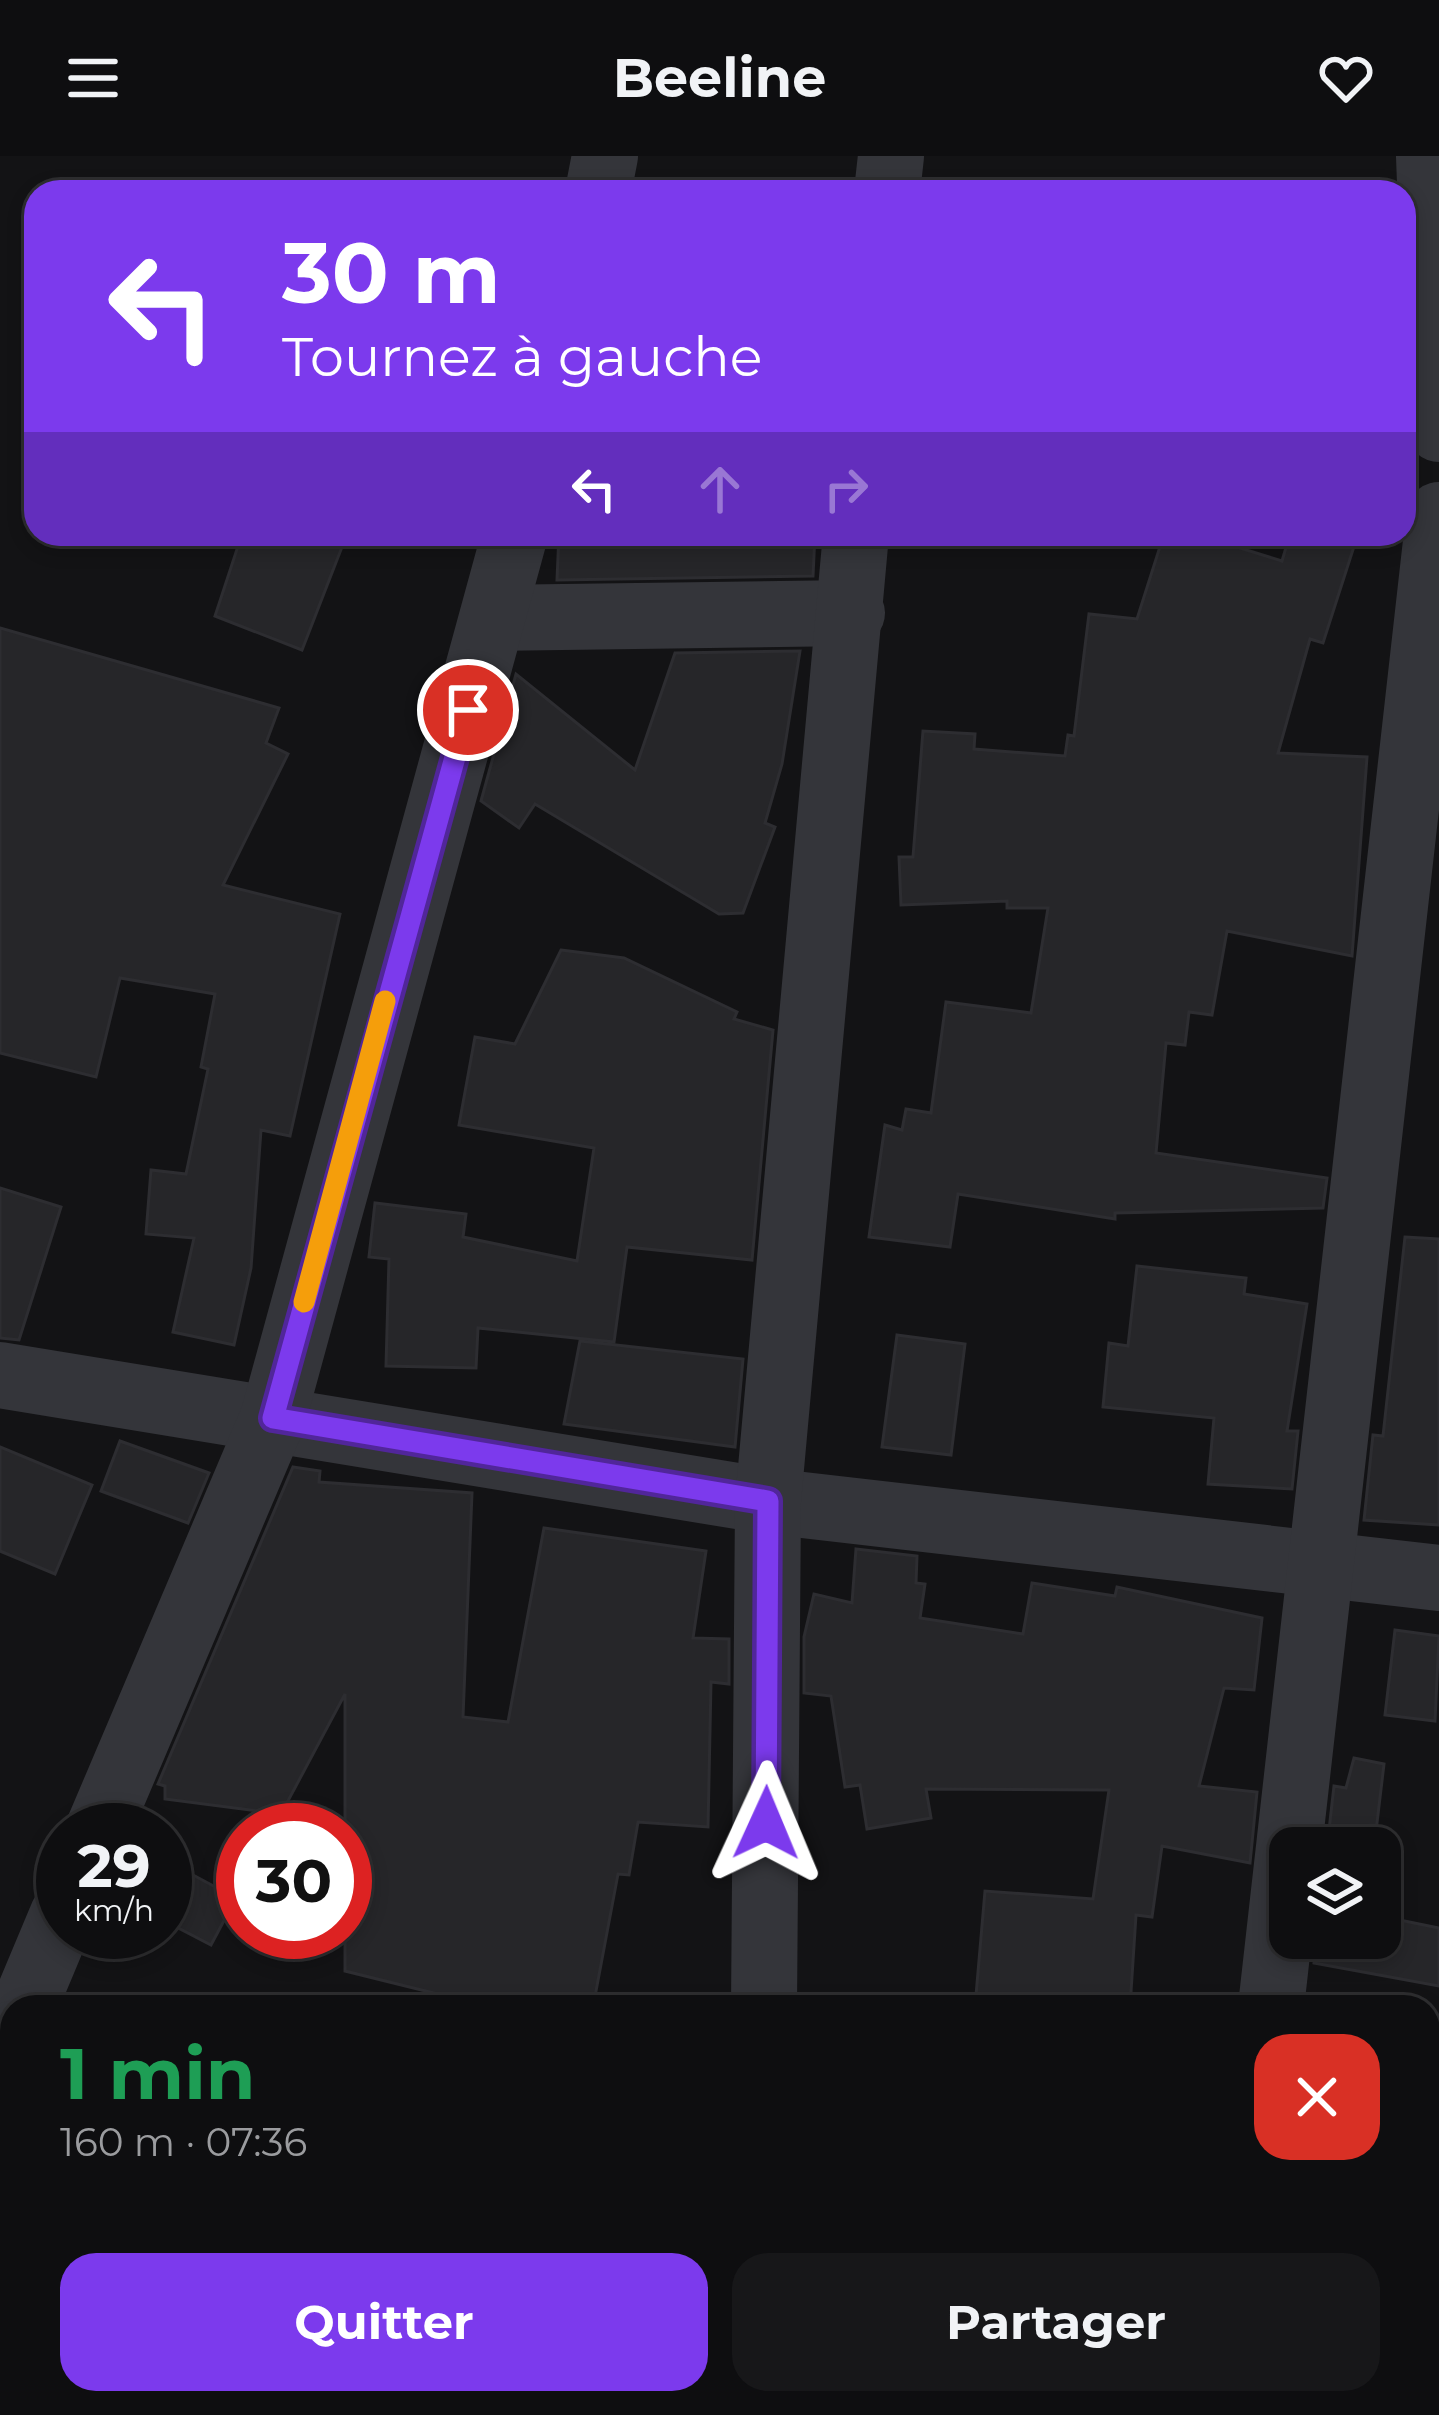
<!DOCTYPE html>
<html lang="fr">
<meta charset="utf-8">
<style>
body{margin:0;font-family:Montserrat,sans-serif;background:#171719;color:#f1f3f6;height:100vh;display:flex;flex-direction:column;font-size:45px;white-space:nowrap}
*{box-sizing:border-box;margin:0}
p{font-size:39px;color:#9b9c9f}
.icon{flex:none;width:66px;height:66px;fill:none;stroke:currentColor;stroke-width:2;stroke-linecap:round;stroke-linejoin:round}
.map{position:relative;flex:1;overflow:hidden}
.sheet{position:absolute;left:0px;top:1839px;width:1440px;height:420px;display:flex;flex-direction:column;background:#0e0e10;border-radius:36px 36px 0 0;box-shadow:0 6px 18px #0003,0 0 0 3px #2e2e30}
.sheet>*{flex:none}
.top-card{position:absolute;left:24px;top:24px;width:1392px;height:366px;border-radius:36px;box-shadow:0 6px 18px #0003,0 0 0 3px #2e2e30;background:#7c3aed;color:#fff;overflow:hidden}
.fabs{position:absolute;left:1269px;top:1671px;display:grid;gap:24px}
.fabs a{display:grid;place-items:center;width:132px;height:132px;border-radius:24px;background:#0e0e10;box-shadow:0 6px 18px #0003,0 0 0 3px #2e2e30;font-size:60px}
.speed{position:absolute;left:36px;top:1647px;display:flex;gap:24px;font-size:60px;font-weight:700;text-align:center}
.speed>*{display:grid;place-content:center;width:156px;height:156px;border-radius:50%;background:#0e0e10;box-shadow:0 6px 18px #0003,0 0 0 3px #2e2e30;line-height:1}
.speed small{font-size:30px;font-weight:400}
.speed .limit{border:18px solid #d22;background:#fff;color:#111}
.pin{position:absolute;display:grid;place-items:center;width:102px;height:102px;color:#fff;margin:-51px;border:6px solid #fff;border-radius:50%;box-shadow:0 3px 12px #0007}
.me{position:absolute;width:132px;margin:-66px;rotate:1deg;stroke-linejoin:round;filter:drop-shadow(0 0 9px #0008)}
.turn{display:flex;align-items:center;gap:42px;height:252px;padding:0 60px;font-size:54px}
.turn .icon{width:156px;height:156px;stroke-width:2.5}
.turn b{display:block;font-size:84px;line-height:102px}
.lanes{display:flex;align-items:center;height:114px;padding:0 60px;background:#0003;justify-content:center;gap:60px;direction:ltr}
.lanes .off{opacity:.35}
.round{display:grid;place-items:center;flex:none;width:126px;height:126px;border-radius:36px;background:#171719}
.summary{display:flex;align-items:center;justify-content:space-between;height:204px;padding:0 60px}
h1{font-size:72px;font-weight:700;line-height:90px;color:#1e9e55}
.cta{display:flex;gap:24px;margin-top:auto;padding:24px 60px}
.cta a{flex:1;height:138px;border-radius:36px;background:#7c3aed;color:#fff;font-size:48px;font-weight:700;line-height:138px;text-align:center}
.cta a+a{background:#171719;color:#f1f3f6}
header{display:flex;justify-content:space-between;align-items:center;height:156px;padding:0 60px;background:#0e0e10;font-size:54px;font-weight:700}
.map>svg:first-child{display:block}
.building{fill:#262629;stroke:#2d2d31;stroke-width:3}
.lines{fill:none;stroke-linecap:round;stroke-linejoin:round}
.minor{stroke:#34353a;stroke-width:66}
.highway{stroke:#5f636c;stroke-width:66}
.route-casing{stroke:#51269a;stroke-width:30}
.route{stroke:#7c3aed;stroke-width:21}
.slow{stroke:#f59e0b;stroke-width:21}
</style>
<header><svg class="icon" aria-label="menu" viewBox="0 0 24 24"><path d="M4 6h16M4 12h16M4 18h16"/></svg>Beeline<svg class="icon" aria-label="heart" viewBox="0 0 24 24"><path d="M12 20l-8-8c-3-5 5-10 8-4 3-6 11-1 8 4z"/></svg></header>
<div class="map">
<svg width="1439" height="2259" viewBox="0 0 1439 2259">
<rect width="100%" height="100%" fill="#131315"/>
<g class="building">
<polygon points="242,378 347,378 302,494 215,460"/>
<polygon points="559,378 815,378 813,420 557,424"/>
<polygon points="1164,378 1195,378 1282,405 1290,378 1358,378 1323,487 1310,483 1278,597 1367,601 1352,800 1227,775 1212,859 1189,856 1185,889 1166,887 1156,997 1327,1022 1323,1052 1115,1057 1115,1063 958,1038 950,1091 869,1081 885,969 902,974 906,953 931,957 946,846 1031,857 1048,752 1007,752 1007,745 901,749 899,701 913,701 923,575 975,578 974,593 1065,600 1068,579 1074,580 1089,458 1137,463"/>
<polygon points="0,472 279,552 266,587 288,598 223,729 340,758 290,980 261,974 251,1112 234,1189 173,1176 194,1082 146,1078 151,1014 186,1018 208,913 201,911 215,838 120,822 96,921 0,897"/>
<polygon points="800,495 782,608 765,667 775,671 743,757 719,758 535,648 519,672 481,645 516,518 635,614 675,497"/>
<polygon points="561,794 624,802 737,856 734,863 773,874 752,1104 627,1091 614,1186 478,1172 476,1212 386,1210 389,1103 369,1101 375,1047 466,1058 463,1081 577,1105 594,992 459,969 475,881 515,888"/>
<polygon points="0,1032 61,1051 19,1184 0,1182"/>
<polygon points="1405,1081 1439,1083 1439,1369 1364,1364 1373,1279 1383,1280"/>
<polygon points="1137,1110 1246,1122 1244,1138 1307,1148 1287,1275 1298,1275 1292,1333 1208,1328 1214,1262 1103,1251 1109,1187 1128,1190"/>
<polygon points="897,1179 965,1188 951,1299 882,1291"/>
<polygon points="580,1185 743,1203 735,1291 564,1268"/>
<polygon points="120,1285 209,1317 188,1367 101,1335"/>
<polygon points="0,1291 92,1329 55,1418 0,1395"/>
<polygon points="293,1311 320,1315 319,1326 472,1337 463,1561 508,1566 544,1372 706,1395 693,1482 729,1483 729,1528 711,1526 708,1671 638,1666 629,1719 618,1718 593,1851 490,1851 345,1815 345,1538 281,1658 165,1643 165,1630 158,1628"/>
<polygon points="856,1393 917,1400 916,1427 925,1428 920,1462 1023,1478 1032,1427 1115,1440 1117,1431 1262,1462 1254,1534 1224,1532 1199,1630 1257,1636 1250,1707 1162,1690 1152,1761 1136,1759 1130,1851 975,1851 985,1735 1093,1743 1109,1634 926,1633 931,1662 867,1673 860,1629 845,1631 831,1540 804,1537 804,1481 814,1438 852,1447"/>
<polygon points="1395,1474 1439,1480 1435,1565 1385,1559"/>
<polygon points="1354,1602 1384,1608 1374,1692 1327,1692 1334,1630 1346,1632"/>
<polygon points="165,1704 236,1742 211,1789 165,1765"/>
<polygon points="1380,1760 1439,1772 1439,1830 1314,1807 1317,1782 1380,1782"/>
</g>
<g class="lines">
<g class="minor">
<polyline points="1429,0 1439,273"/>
<polyline points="598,36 605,0"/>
<polyline points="887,36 891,0"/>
<polyline points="495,462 852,457"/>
<polyline points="0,1219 768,1345 1439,1422"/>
<polyline points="98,1674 273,1262 515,378"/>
<polyline points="24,1851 63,1758"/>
<polyline points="764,1851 768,1345 856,378"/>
<polyline points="1271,1851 1439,359"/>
<polyline points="0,1907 12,1878"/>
<polyline points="131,2259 135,2247"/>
<polyline points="1240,2259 1240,2247"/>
</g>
<g class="highway">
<polyline points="0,2167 12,2168"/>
<polyline points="659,2247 766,2259"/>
</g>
</g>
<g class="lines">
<g class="route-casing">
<polyline id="route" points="468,554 273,1262 768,1345 766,1667"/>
</g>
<use href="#route" class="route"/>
<polyline class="slow" points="304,1146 385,845"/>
</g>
</svg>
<div class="fabs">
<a><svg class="icon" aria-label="layers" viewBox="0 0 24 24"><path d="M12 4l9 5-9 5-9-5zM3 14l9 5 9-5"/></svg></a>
</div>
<div class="speed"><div>29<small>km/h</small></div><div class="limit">30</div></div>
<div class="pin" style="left:468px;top:554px;background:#d93025"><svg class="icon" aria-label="arrive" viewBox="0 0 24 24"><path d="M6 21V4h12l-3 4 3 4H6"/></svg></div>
<svg class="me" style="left:766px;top:1667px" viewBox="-20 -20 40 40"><path d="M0-17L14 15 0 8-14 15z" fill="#7c3aed" stroke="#fff" stroke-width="4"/></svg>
<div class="top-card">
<div class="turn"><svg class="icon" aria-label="left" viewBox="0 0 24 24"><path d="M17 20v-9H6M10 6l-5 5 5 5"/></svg><div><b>30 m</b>Tournez à gauche</div></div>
<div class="lanes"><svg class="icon" aria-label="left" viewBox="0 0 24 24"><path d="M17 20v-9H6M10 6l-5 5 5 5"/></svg><svg class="icon off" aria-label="ahead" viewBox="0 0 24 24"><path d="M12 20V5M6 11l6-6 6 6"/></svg><svg class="icon off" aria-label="right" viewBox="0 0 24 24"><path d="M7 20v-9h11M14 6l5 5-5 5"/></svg></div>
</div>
<section class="sheet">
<div class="summary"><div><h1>1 min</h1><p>160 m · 07:36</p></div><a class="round" style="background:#d93025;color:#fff"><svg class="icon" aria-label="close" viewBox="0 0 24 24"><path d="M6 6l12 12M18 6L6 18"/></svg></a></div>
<div class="cta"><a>Quitter</a><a>Partager</a></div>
</section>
</div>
